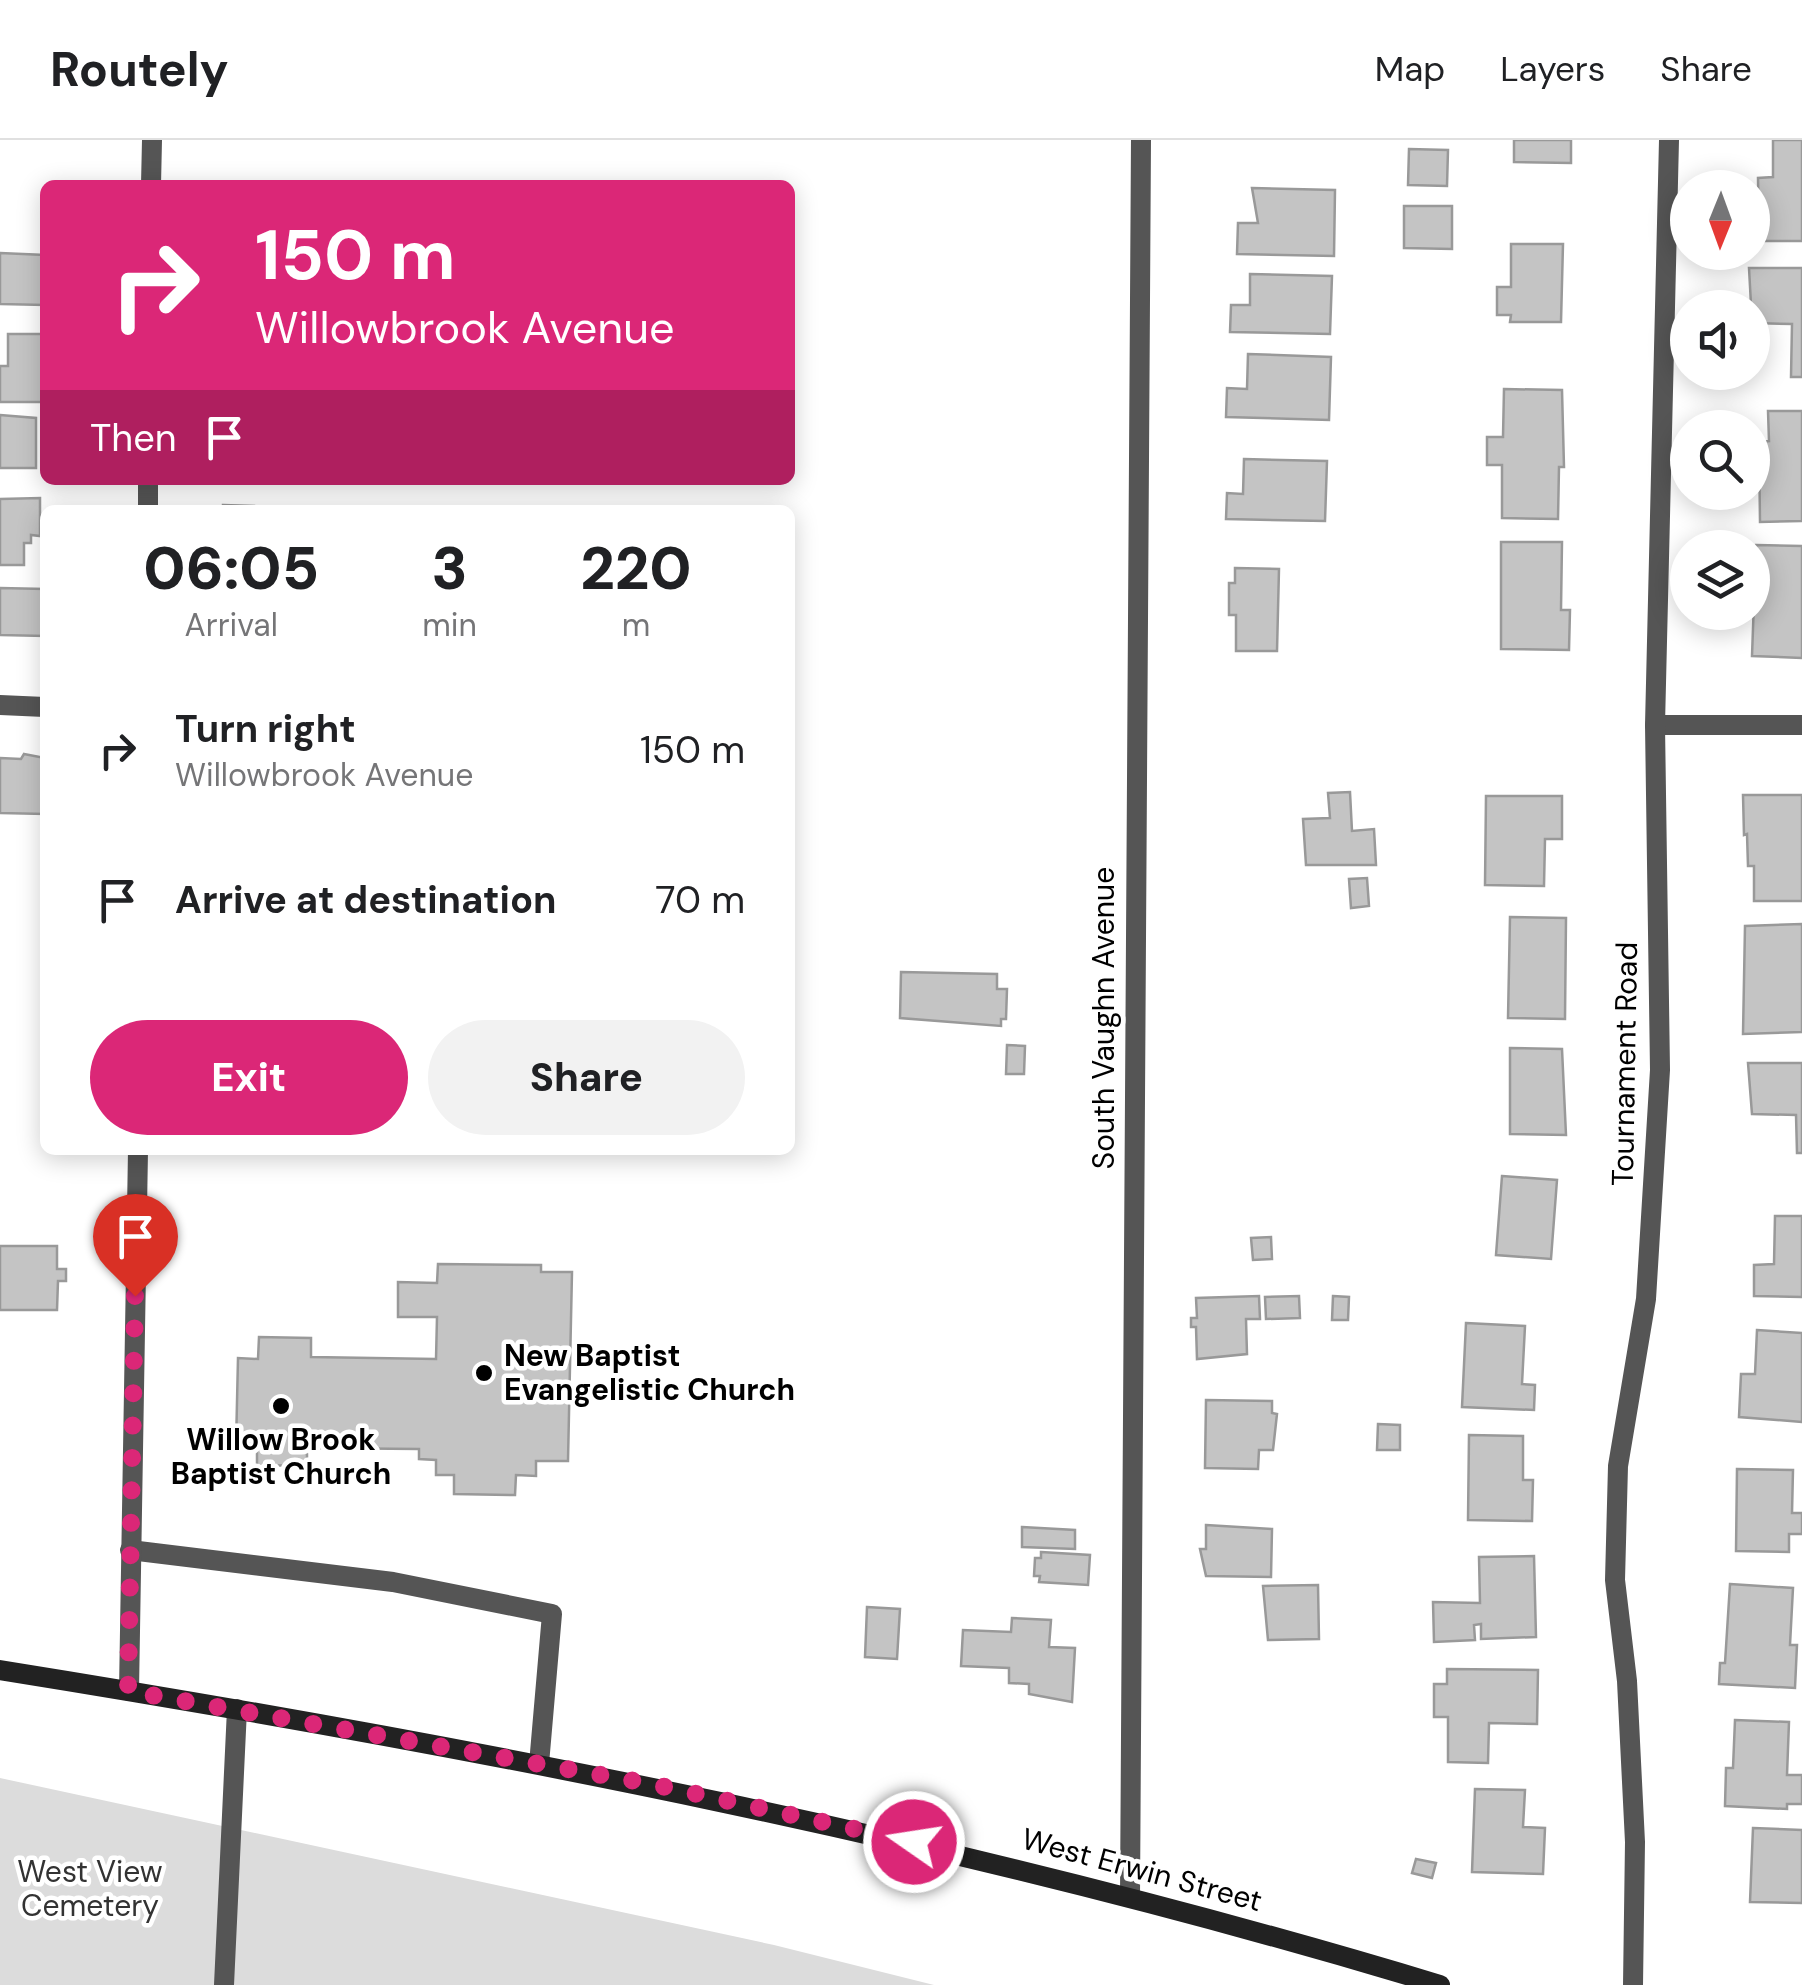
<!DOCTYPE html>
<style>
body{margin:0;font-family:"DM Sans",sans-serif;background:#f2f2f2;color:#202124;height:100vh;display:flex;flex-direction:column;font-size:38px;white-space:nowrap}
*{box-sizing:border-box;margin:0}
p{font-size:32px;color:#757577}
.icon{flex:none;width:55px;height:55px;fill:none;stroke:currentColor;stroke-width:2;stroke-linecap:round;stroke-linejoin:round}
.map{position:relative;flex:1;overflow:hidden}
.drawer{position:absolute;left:40px;top:365px;width:755px;height:650px;display:flex;flex-direction:column;background:#fff;border-radius:15px;box-shadow:0 5px 25px #0003}
.drawer>*{flex:none}
.hud{position:absolute;left:40px;top:40px;width:755px;height:305px;border-radius:15px;box-shadow:0 5px 25px #0003;background:#db2777;color:#fff;overflow:hidden}
.needle{width:65px;rotate:181deg}
.fabs{position:absolute;left:1670px;top:30px;display:grid;gap:20px}
.fabs a{display:grid;place-items:center;width:100px;height:100px;border-radius:50%;background:#fff;box-shadow:0 5px 25px #0003;font-size:50px}
.pin{position:absolute;display:grid;place-items:center;width:85px;height:85px;color:#fff;margin:-102px -42px;border-radius:50% 50% 50% 0;rotate:-45deg;box-shadow:0 0 10px #0007}
.pin .icon{rotate:45deg}
.me{position:absolute;width:110px;margin:-55px;rotate:283deg;stroke-linejoin:round;filter:drop-shadow(0 0 8px #0008)}
.turn{display:flex;align-items:center;gap:35px;height:210px;padding:0 50px;font-size:45px}
.turn .icon{width:130px;height:130px;stroke-width:2.5}
.turn b{display:block;font-size:70px;line-height:85px}
.then{display:flex;align-items:center;height:95px;padding:0 50px;background:#0003;gap:20px;font-size:38px}
.eta{display:flex;justify-content:space-evenly;align-items:center;height:170px;text-align:center}
.eta b{font-size:60px;font-weight:800;line-height:70px}
.cta{display:flex;gap:20px;margin-top:auto;padding:20px 50px}
.cta a{flex:1;height:115px;border-radius:60px;background:#db2777;color:#fff;font-size:40px;font-weight:800;line-height:115px;text-align:center}
.cta a+a{background:#f2f2f2;color:#202124}
ul{padding:0;list-style:none}
li{display:flex;align-items:center;gap:30px;height:150px;padding:0 50px}
li div{flex:1}
li b{display:block;font-size:38px}
li em{font-style:normal}
header{display:flex;align-items:center;gap:60px;box-sizing:border-box;height:140px;padding:0 50px;background:#fff;border-bottom:2px solid #e0e0e0}
header strong{font-size:48px}
nav{display:flex;gap:55px;margin-inline-start:auto;font-size:35px}
.map>svg:first-child{display:block}
.green{fill:#dcdcdc}
.building{fill:#c4c4c4;stroke:#999;stroke-width:2.5}
.lines{fill:none;stroke-linecap:round;stroke-linejoin:round}
.service{stroke:#555;stroke-width:20}
.minor{stroke:#555;stroke-width:20}
.secondary{stroke:#222;stroke-width:20}
.route{stroke:#db2777;stroke-width:18;stroke-dasharray:0 32.4}
.poi-dot{fill:#000;stroke:#fff;stroke-width:4}
.labels{text-anchor:middle;stroke-width:9;stroke-linejoin:round;paint-order:stroke}
.street-label{font-size:30px;fill:#000;stroke:#fff}
.poi-label{font-size:30px;font-weight:bold;fill:#000;stroke:#fff;text-anchor:start}
.park-label{font-size:30px;fill:#333;stroke:#fff}
</style>
<header>
<strong>Routely</strong>
<nav><a>Map</a><a>Layers</a><a>Share</a></nav>
</header>
<div class="map">
<svg width="1802" height="1845" viewBox="0 0 1802 1845">
<rect width="100%" height="100%" fill="#fff"/>
<polygon class="green" points="0,1638 774,1805 934,1845 0,1845"/>
<g class="building">
<polygon points="1514,0 1571,0 1571,23 1514,22"/>
<polygon points="1773,0 1802,0 1802,101 1759,101 1758,38 1773,37"/>
<polygon points="1409,9 1448,10 1447,46 1408,45"/>
<polygon points="1252,48 1335,50 1334,116 1237,114 1238,83 1258,83"/>
<polygon points="1404,66 1452,66 1452,109 1404,108"/>
<polygon points="1511,104 1563,104 1561,182 1510,182 1511,175 1497,175 1497,147 1511,147"/>
<polygon points="0,113 45,115 45,165 0,164"/>
<polygon points="1749,128 1802,128 1802,237 1791,237 1792,184 1752,183"/>
<polygon points="1250,134 1332,136 1330,194 1230,192 1231,165 1250,165"/>
<polygon points="8,194 43,194 45,262 0,262 0,226 8,226"/>
<polygon points="1248,214 1331,217 1329,280 1226,277 1227,248 1247,249"/>
<polygon points="1504,249 1562,250 1564,327 1559,327 1558,379 1502,378 1502,325 1487,325 1487,297 1503,297"/>
<polygon points="1768,271 1802,271 1802,381 1760,382 1759,302 1769,301"/>
<polygon points="0,275 36,278 36,328 0,328"/>
<polygon points="1244,319 1327,321 1325,381 1226,379 1227,353 1243,354"/>
<polygon points="40,358 40,396 31,395 31,403 24,403 24,425 0,425 0,359"/>
<polygon points="223,365 254,366 254,370 223,370"/>
<polygon points="1501,402 1562,402 1561,470 1570,470 1569,510 1501,509"/>
<polygon points="1756,405 1802,406 1802,518 1752,516"/>
<polygon points="1235,428 1279,429 1277,511 1236,511 1236,475 1229,475 1229,443 1235,443"/>
<polygon points="0,448 45,449 45,496 0,495"/>
<polygon points="24,614 45,618 45,674 0,673 0,618 21,619"/>
<polygon points="1350,652 1352,691 1374,689 1376,725 1306,725 1303,679 1330,678 1328,653"/>
<polygon points="1743,655 1802,655 1802,761 1754,761 1754,726 1748,726 1747,694 1744,695"/>
<polygon points="1486,656 1562,656 1562,699 1545,699 1544,746 1485,745"/>
<polygon points="1367,738 1369,766 1351,768 1349,739"/>
<polygon points="1510,777 1566,778 1565,879 1508,878"/>
<polygon points="1802,784 1802,892 1743,894 1745,786"/>
<polygon points="901,832 997,834 997,849 1007,849 1006,879 1001,879 1001,886 900,878"/>
<polygon points="1007,905 1025,906 1024,934 1006,934"/>
<polygon points="1510,908 1562,909 1566,995 1510,994"/>
<polygon points="1748,923 1802,923 1802,1013 1797,1013 1796,975 1752,974"/>
<polygon points="1502,1036 1557,1040 1551,1119 1496,1115"/>
<polygon points="1775,1076 1802,1076 1802,1157 1754,1156 1754,1125 1774,1124"/>
<polygon points="1271,1097 1272,1119 1253,1120 1251,1098"/>
<polygon points="0,1106 57,1106 57,1129 66,1129 66,1141 58,1141 57,1170 0,1170"/>
<polygon points="438,1124 541,1125 541,1132 572,1132 568,1321 536,1321 536,1336 516,1335 515,1355 454,1354 454,1335 436,1335 436,1320 419,1319 419,1309 307,1308 307,1326 257,1325 257,1307 236,1306 238,1218 258,1219 259,1197 311,1198 311,1217 436,1219 437,1177 398,1177 398,1142 437,1143"/>
<polygon points="1259,1156 1260,1179 1246,1179 1247,1214 1197,1219 1196,1187 1191,1187 1191,1178 1197,1178 1196,1158"/>
<polygon points="1299,1156 1300,1178 1266,1179 1265,1157"/>
<polygon points="1333,1156 1349,1157 1348,1180 1332,1180"/>
<polygon points="1466,1183 1525,1186 1522,1244 1535,1245 1534,1270 1462,1267"/>
<polygon points="1757,1190 1802,1193 1802,1282 1739,1277 1741,1234 1755,1234"/>
<polygon points="1206,1260 1272,1261 1272,1273 1277,1274 1273,1310 1259,1310 1258,1329 1205,1328"/>
<polygon points="1378,1284 1400,1285 1400,1310 1377,1310"/>
<polygon points="1469,1295 1523,1296 1523,1340 1533,1340 1532,1381 1468,1380"/>
<polygon points="1737,1329 1793,1330 1792,1373 1802,1373 1802,1394 1789,1394 1789,1412 1736,1411"/>
<polygon points="1206,1385 1272,1389 1271,1437 1206,1436 1200,1409 1206,1409"/>
<polygon points="1022,1387 1075,1390 1075,1409 1022,1407"/>
<polygon points="1041,1412 1090,1415 1088,1445 1039,1442 1040,1436 1034,1436 1035,1418 1041,1418"/>
<polygon points="1534,1416 1536,1497 1481,1499 1481,1484 1474,1485 1475,1500 1434,1502 1433,1462 1480,1463 1479,1417"/>
<polygon points="1730,1444 1793,1448 1790,1505 1797,1505 1795,1548 1719,1544 1720,1523 1725,1523"/>
<polygon points="1318,1445 1319,1499 1268,1500 1263,1446"/>
<polygon points="867,1467 900,1469 897,1519 865,1517"/>
<polygon points="1012,1478 1051,1480 1049,1507 1075,1508 1072,1562 1029,1554 1029,1544 1009,1543 1009,1528 961,1526 963,1490 1011,1492"/>
<polygon points="1447,1529 1538,1530 1537,1584 1489,1583 1488,1623 1448,1622 1448,1577 1434,1577 1434,1544 1447,1544"/>
<polygon points="1735,1580 1789,1582 1787,1635 1802,1635 1802,1664 1787,1664 1787,1669 1725,1666 1726,1628 1733,1628"/>
<polygon points="1475,1649 1525,1650 1523,1687 1545,1688 1543,1734 1472,1732"/>
<polygon points="1753,1688 1802,1690 1802,1763 1750,1762"/>
<polygon points="1416,1719 1436,1723 1432,1738 1412,1733"/>
</g>
<g class="lines">
<g class="service">
<polyline points="130,1410 393,1442 552,1474 539,1624"/>
<polyline points="224,1845 237,1569"/>
</g>
<g class="minor">
<polyline points="151,45 152,0"/>
<polyline points="148,370 148,340"/>
<polyline points="0,565 45,567"/>
<polyline points="1655,585 1802,585"/>
<polyline points="129,1551 138,1010"/>
<polyline points="1130,1757 1141,0"/>
<polyline points="1633,1845 1635,1702 1627,1541 1615,1440 1618,1326 1646,1159 1660,930 1655,585 1669,0"/>
</g>
<path class="secondary" d="M0 1530C486 1608 968 1702 1440 1845"/>
</g>
<g class="lines">
<polyline class="route" points="135,1156 128,1551 652,1644 914,1702"/>
</g>
<g class="poi-dot">
<circle cx="484" cy="1233" r="10"/>
<circle cx="281" cy="1266" r="10"/>
</g>
<g class="labels">
<g class="street-label">
<text transform="translate(1104 878) rotate(-90)" y="10">South Vaughn Avenue</text>
<text transform="translate(1625 924) rotate(-89)" y="10">Tournament Road</text>
<text transform="translate(1142 1730) rotate(15)" y="10">West Erwin Street</text>
</g>
<g class="poi-label">
<text x="504" y="1226">New Baptist<tspan x="504" dy="34">Evangelistic Church</tspan></text>
<text x="281" y="1310" text-anchor="middle">Willow Brook<tspan x="281" dy="34">Baptist Church</tspan></text>
</g>
<g class="park-label">
<text x="90" y="1742">West View<tspan x="90" dy="34">Cemetery</tspan></text>
</g>
</g>
</svg>
<div class="fabs">
<a><svg class="needle" viewBox="-14 -14 28 28"><path d="M0-13l5 13h-10z" fill="#e53935"/><path d="M0 13l5-13h-10z" fill="#757577"/></svg></a>
<a><svg class="icon" aria-label="sound" viewBox="0 0 24 24"><path d="M4 9h4l5-4v14l-5-4H4zM17 9q2 3 0 6"/></svg></a>
<a><svg class="icon" aria-label="search" viewBox="0 0 24 24"><circle cx="10" cy="10" r="6"/><path d="M15 15l6 6"/></svg></a>
<a><svg class="icon" aria-label="layers" viewBox="0 0 24 24"><path d="M12 4l9 5-9 5-9-5zM3 14l9 5 9-5"/></svg></a>
</div>
<div class="pin" style="left:135px;top:1156px;background:#d93025"><svg class="icon" aria-label="arrive" viewBox="0 0 24 24"><path d="M6 21V4h12l-3 4 3 4H6"/></svg></div>
<svg class="me" style="left:914px;top:1702px" viewBox="-20 -20 40 40"><circle r="17" fill="#db2777" stroke="#fff" stroke-width="3"/><path d="M0-11L8 9 0 5-8 9z" fill="#fff"/></svg>
<div class="hud">
<div class="turn"><svg class="icon" aria-label="right" viewBox="0 0 24 24"><path d="M7 20v-9h11M14 6l5 5-5 5"/></svg><div><b>150 m</b>Willowbrook Avenue</div></div>
<div class="then">Then<svg class="icon" aria-label="arrive" viewBox="0 0 24 24"><path d="M6 21V4h12l-3 4 3 4H6"/></svg></div>
</div>
<section class="drawer">
<div class="eta">
<div><b>06:05</b><p>Arrival</p></div>
<div><b>3</b><p>min</p></div>
<div><b>220</b><p>m</p></div>
</div>
<ul>
<li><svg class="icon" aria-label="right" viewBox="0 0 24 24"><path d="M7 20v-9h11M14 6l5 5-5 5"/></svg><div><b>Turn right</b><p>Willowbrook Avenue</p></div><em>150 m</em></li>
<li><svg class="icon" aria-label="arrive" viewBox="0 0 24 24"><path d="M6 21V4h12l-3 4 3 4H6"/></svg><div><b>Arrive at destination</b></div><em>70 m</em></li>
</ul>
<div class="cta"><a>Exit</a><a>Share</a></div>
</section>
</div>
